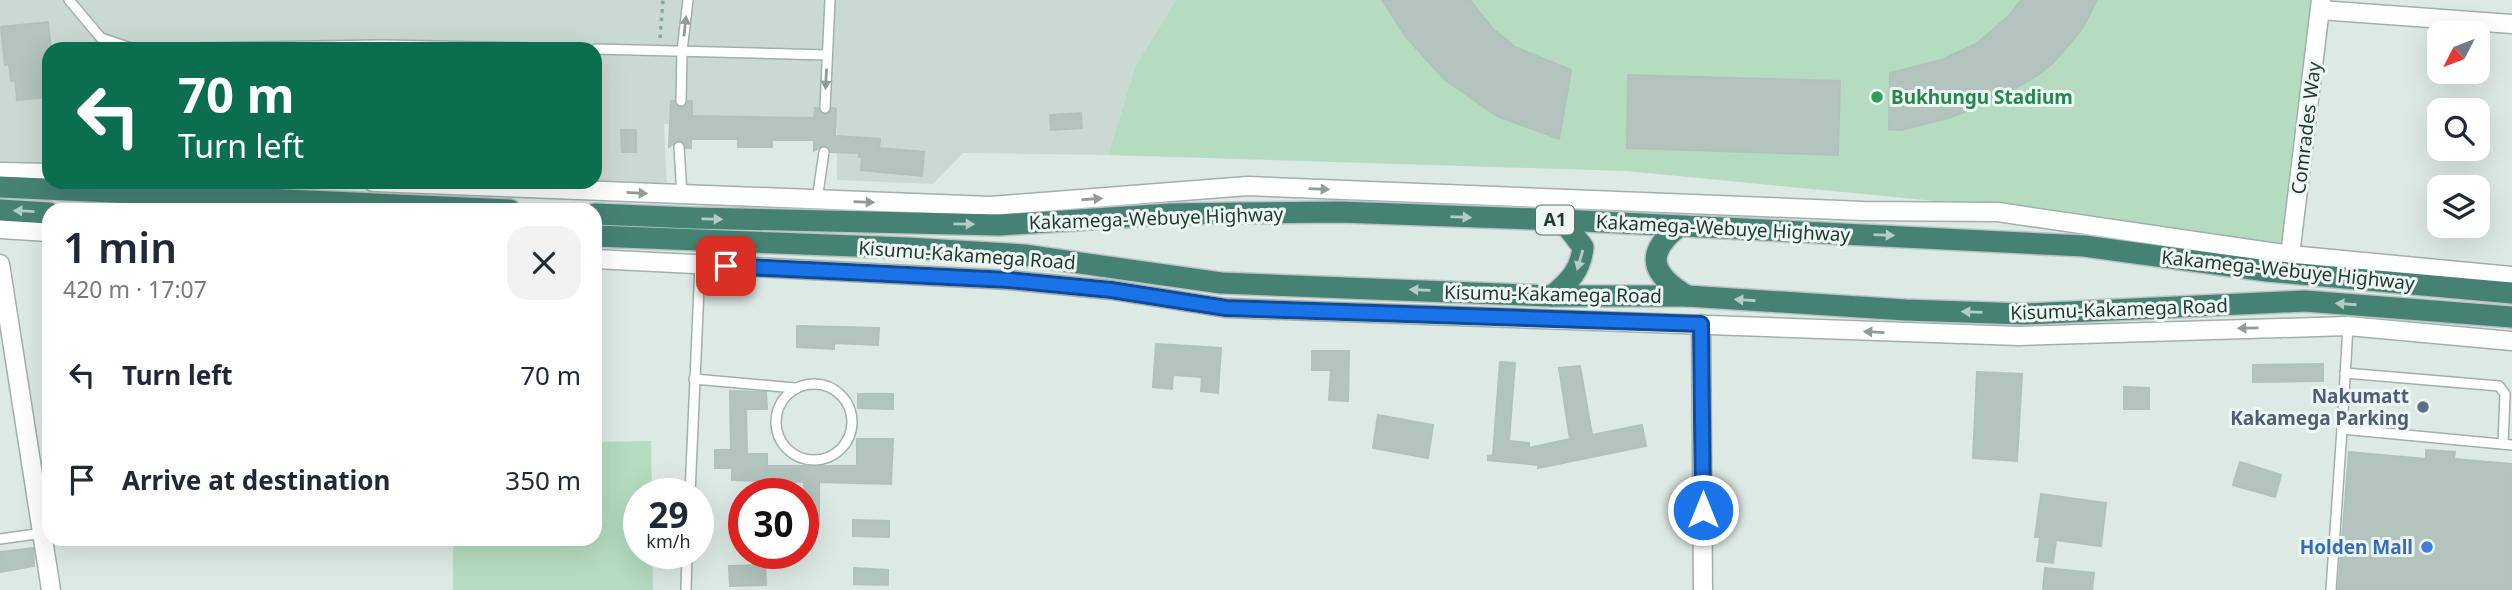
<!DOCTYPE html>
<meta charset="utf-8">
<style>
body{margin:0;font-family:"Noto Sans",sans-serif;background:#f2f2f3;color:#1f2937;height:100vh;display:flex;flex-direction:column;font-size:26px;white-space:nowrap}
*{box-sizing:border-box;margin:0}
p{font-size:23px;color:#747a83}
.icon{flex:none;width:38px;height:38px;fill:none;stroke:currentColor;stroke-width:2;stroke-linecap:round;stroke-linejoin:round}
.map{position:relative;flex:1;overflow:hidden}
.side{position:absolute;left:42px;top:203px;width:560px;height:343px;display:flex;flex-direction:column;background:#fff;border-radius:21px;box-shadow:0 7px 28px #0002}
.side>*{flex:none}
.guide{position:absolute;left:42px;top:42px;width:560px;height:147px;border-radius:21px;box-shadow:0 7px 28px #0002;background:#0b6e4f;color:#fff;overflow:hidden}
.needle{width:46px;rotate:228deg}
.tools{position:absolute;left:2427px;top:21px;display:grid;gap:14px}
.tools a{display:grid;place-items:center;width:63px;height:63px;border-radius:14px;background:#fff;box-shadow:0 7px 28px #0002;font-size:35px}
.speed{position:absolute;left:623px;top:478px;display:flex;gap:14px;font-size:35px;font-weight:700;text-align:center}
.speed>*{display:grid;place-content:center;width:91px;height:91px;border-radius:50%;background:#fff;box-shadow:0 7px 28px #0002;line-height:1}
.speed small{font-size:18px;font-weight:400}
.speed .limit{border:10px solid #d22;background:#fff;color:#111}
.pin{position:absolute;display:grid;place-items:center;width:60px;height:60px;color:#fff;margin:-30px;border-radius:14px;box-shadow:0 4px 10px #0006}
.me{position:absolute;width:77px;margin:-38px;rotate:0deg;stroke-linejoin:round;filter:drop-shadow(0 0 5px #0008)}
.turn{display:flex;align-items:center;gap:24px;height:147px;padding:0 21px;font-size:32px}
.turn .icon{width:91px;height:91px;stroke-width:2.5}
.turn b{display:block;font-size:49px;line-height:60px}
.round{display:grid;place-items:center;flex:none;width:74px;height:74px;border-radius:21px;background:#f2f2f3}
.overview{display:flex;align-items:center;justify-content:space-between;height:119px;padding:0 21px}
h1{font-size:42px;font-weight:600;line-height:52px}
ul{padding:0;list-style:none}
li{display:flex;align-items:center;gap:21px;height:105px;padding:0 21px}
li div{flex:1}
li b{display:block;font-size:26px}
li em{font-style:normal}
.map>svg:first-child{display:block}
.built{fill:#cbd9d3}
.green{fill:#b5dbc0}
.building{fill:#b2c4bd;stroke:#afc2bb;stroke-width:2}
.lines{fill:none;stroke-linecap:round;stroke-linejoin:round}
.service-casing{stroke:#a0b0ab;stroke-width:12}
.minor-casing{stroke:#a0b0ab;stroke-width:21}
.trunk-casing{stroke:#bcc3c2;stroke-width:24}
.path{stroke:#7dad9f;stroke-width:3.5;stroke-dasharray:3.5 5;stroke-linecap:butt}
.service{stroke:#fff;stroke-width:9}
.minor{stroke:#fff;stroke-width:18}
.trunk{stroke:#468274;stroke-width:21}
.oneway{fill:#8f9c98}
.oneway2{fill:#b3cdc6}
.route-casing{stroke:#114b97;stroke-width:18}
.route{stroke:#1a73e8;stroke-width:12}
.leisure-dot{fill:#2e9e5b;stroke:#edf6f2;stroke-width:2.5}
.service-dot{fill:#5c6f8a;stroke:#edf6f2;stroke-width:2.5}
.shop-dot{fill:#3f7fe0;stroke:#edf6f2;stroke-width:2.5}
.labels{text-anchor:middle;stroke-width:6;stroke-linejoin:round;paint-order:stroke}
.shield{fill:#edf6f2;stroke:#5d716c;stroke-width:2}
.shield-label{font-size:18px;font-weight:bold;fill:#1f3832}
.leisure-label{font-size:19px;font-weight:bold;fill:#27864d;stroke:#edf6f2;text-anchor:start}
.street-label{font-size:19px;fill:#1f3832;stroke:#edf6f2}
.service-label{font-size:19px;font-weight:bold;fill:#4e5e75;stroke:#edf6f2;text-anchor:end}
.shop-label{font-size:19px;font-weight:bold;fill:#366cbe;stroke:#edf6f2;text-anchor:end}
</style>
<div class="map">
<svg width="2512" height="590" viewBox="0 0 2512 590">
<rect width="100%" height="100%" fill="#dde9e4"/>
<polygon class="built" points="0,0 1176,0 1135,67 1108,155 963,153 933,184 837,180 837,128 664,124 667,192 595,182 595,49 49,49 49,182 0,183"/>
<g class="green">
<polygon points="1176,0 2319,0 2300,248 1997,207 1627,171 1108,155 1135,67"/>
<polygon points="651,441 652,493 639,494 639,553 652,553 653,590 453,590 453,539 595,539 595,442"/>
</g>
<g class="building">
<polygon points="1382,0 1470,0 1493,29 1515,47 1571,70 1559,139 1497,116 1444,79 1406,37"/>
<polygon points="2021,0 2097,0 2082,29 2053,63 2038,75 1989,103 1948,118 1901,130 1889,129 1890,73 1941,60 1976,44 2009,16"/>
<polygon points="48,22 51,49 49,49 49,97 17,100 15,80 11,81 9,64 5,65 1,27"/>
<polygon points="1628,75 1840,81 1838,155 1627,148"/>
<polygon points="671,101 674,101 680,108 685,107 688,101 692,101 692,116 814,118 815,108 818,108 821,113 825,115 832,108 836,109 835,136 880,139 879,148 924,152 922,176 861,170 862,157 859,157 859,153 831,152 829,147 824,145 814,151 814,140 772,140 772,147 738,147 738,139 691,139 691,148 686,148 684,143 679,140 669,147"/>
<polygon points="1081,113 1082,128 1051,130 1050,115"/>
<polygon points="621,130 636,130 636,152 622,152"/>
<polygon points="797,326 879,328 878,345 834,343 834,349 797,347"/>
<polygon points="1156,344 1221,348 1218,393 1201,391 1202,377 1173,375 1172,389 1153,387"/>
<polygon points="1312,351 1349,351 1348,401 1329,400 1331,370 1312,370"/>
<polygon points="1500,362 1515,363 1509,441 1529,443 1529,448 1570,439 1559,368 1580,366 1592,435 1642,425 1646,446 1538,468 1538,465 1488,460 1488,456 1493,455"/>
<polygon points="2323,364 2323,381 2253,382 2253,365"/>
<polygon points="1977,372 2022,374 2017,461 1973,458"/>
<polygon points="2124,387 2149,388 2149,409 2124,409"/>
<polygon points="730,391 766,392 767,409 746,409 747,454 767,454 767,466 857,466 857,439 893,439 891,484 819,482 819,525 803,525 804,482 732,480 732,468 715,468 715,450 731,450"/>
<polygon points="858,394 893,394 893,409 858,408"/>
<polygon points="1378,415 1433,425 1428,458 1373,448"/>
<polygon points="2426,450 2455,452 2454,459 2512,464 2512,590 2338,590 2349,452 2426,459"/>
<polygon points="2240,462 2281,475 2275,497 2233,485"/>
<polygon points="2041,494 2106,503 2101,546 2056,540 2053,563 2037,561 2040,537 2035,537"/>
<polygon points="853,520 889,521 889,537 853,536"/>
<polygon points="33,548 34,566 0,572 0,552"/>
<polygon points="765,565 766,585 730,586 729,566"/>
<polygon points="854,568 888,570 888,585 854,584"/>
<polygon points="2045,568 2094,573 2092,590 2043,590"/>
</g>
<g class="lines">
<g class="service-casing">
<g id="service">
<polyline points="69,0 101,38 134,49 382,45 582,49"/>
<polyline points="595,49 827,55"/>
<polyline points="681,101 682,51 688,0"/>
<polyline points="825,108 830,0"/>
<polyline points="679,147 682,195"/>
<polyline points="817,200 824,152"/>
<polyline points="2348,326 2342,429 2512,445"/>
<polyline points="2345,373 2499,386 2505,394 2503,444"/>
<polyline points="694,379 795,388"/>
<circle cx="814" cy="422" r="38"/>
<polyline points="690,494 700,265"/>
<polyline points="0,539 43,533"/>
<polyline points="686,590 687,553"/>
<polyline points="2331,590 2342,429"/>
</g>
</g>
<g class="minor-casing">
<g id="minor">
<polyline points="2320,10 2512,24"/>
<polyline points="0,172 49,173"/>
<polyline points="373,182 990,206 1248,186 1863,211 1998,212 2290,255 2512,276"/>
<polyline points="0,229 49,232"/>
<polyline points="595,259 1009,280 1111,290 1226,308 2019,336 2348,326 2512,341"/>
<polyline points="2282,259 2290,255 2321,0"/>
<polyline points="0,264 51,590"/>
<polyline points="1701,324 1703,590"/>
</g>
</g>
<g class="trunk-casing">
<g id="trunk">
<polyline points="0,187 510,210"/>
<polyline points="0,210 49,213"/>
<polyline points="595,214 693,218 999,225 1171,214 1239,213 1340,212 1562,220 2084,246 2267,271 2512,293"/>
<path d="M1678 227C1643 255 1653 275 1687 296"/>
<polyline points="595,236 907,248 1024,255 1221,283 1552,296 1687,296 1906,310 2025,314 2305,301 2512,317"/>
<path d="M1552 296C1569 282 1581 270 1583 247L1562 220"/>
</g>
</g>
<polyline class="path" points="660,38 663,0"/>
<use href="#service" class="service"/>
<use href="#minor" class="minor"/>
<use href="#trunk" class="trunk"/>
</g>
<defs><path id="oneway-solid" d="M-6-.8H1V-3.2L6.5 0L1 3.2V.8H-6Z" transform="scale(1.75)"/></defs>
<g class="oneway">
<use href="#oneway-solid" transform="translate(685 26) rotate(-84)"/>
<use href="#oneway-solid" transform="translate(826 79) rotate(93)"/>
<use href="#oneway-solid" transform="translate(1319 189) rotate(2)"/>
<use href="#oneway-solid" transform="translate(637 193) rotate(3)"/>
<use href="#oneway-solid" transform="translate(1092 199) rotate(-4)"/>
<use href="#oneway-solid" transform="translate(864 202) rotate(2)"/>
<use href="#oneway-solid" transform="translate(2248 328) rotate(179)"/>
<use href="#oneway-solid" transform="translate(1874 332) rotate(-177)"/>
</g>
<g class="oneway2">
<use href="#oneway-solid" transform="translate(24 211) rotate(-177)"/>
<use href="#oneway-solid" transform="translate(1461 217) rotate(2)"/>
<use href="#oneway-solid" transform="translate(712 219) rotate(1)"/>
<use href="#oneway-solid" transform="translate(964 224) rotate(1)"/>
<use href="#oneway-solid" transform="translate(1884 235) rotate(2)"/>
<use href="#oneway-solid" transform="translate(1580 260) rotate(106)"/>
<use href="#oneway-solid" transform="translate(1420 290) rotate(-178)"/>
<use href="#oneway-solid" transform="translate(1745 300) rotate(-176)"/>
<use href="#oneway-solid" transform="translate(2346 304) rotate(-176)"/>
<use href="#oneway-solid" transform="translate(1972 312) rotate(-178)"/>
</g>
<g class="lines">
<g class="route-casing">
<polyline id="route" points="726,266 1009,280 1111,290 1226,308 1701,324 1703,510"/>
</g>
<use href="#route" class="route"/>
</g>
<circle class="leisure-dot" cx="1877" cy="97" r="7"/>
<circle class="service-dot" cx="2423" cy="407" r="7"/>
<circle class="shop-dot" cx="2427" cy="547" r="7"/>
<g class="labels">
<rect class="shield" x="1536" y="205.5" width="38" height="29" rx="5"/>
<g class="shield-label">
<text x="1555" y="226">A1</text>
</g>
<g class="leisure-label">
<text x="1891" y="104">Bukhungu Stadium</text>
</g>
<g class="street-label">
<text transform="translate(2306 128) rotate(-83)" y="7">Comrades Way</text>
<text transform="translate(1156 218) rotate(-2)" y="7">Kakamega-Webuye Highway</text>
<text transform="translate(1723 228) rotate(3)" y="7">Kakamega-Webuye Highway</text>
<text transform="translate(967 255) rotate(4)" y="7">Kisumu-Kakamega Road</text>
<text transform="translate(2288 270) rotate(6)" y="7">Kakamega-Webuye Highway</text>
<text transform="translate(1553 294) rotate(1)" y="7">Kisumu-Kakamega Road</text>
<text transform="translate(2119 309) rotate(-2)" y="7">Kisumu-Kakamega Road</text>
</g>
<g class="service-label">
<text x="2409" y="403">Nakumatt<tspan x="2409" dy="22">Kakamega Parking</tspan></text>
</g>
<g class="shop-label">
<text x="2413" y="554">Holden Mall</text>
</g>
</g>
</svg>
<div class="tools">
<a><svg class="needle" viewBox="-14 -14 28 28"><path d="M0-13l5 13h-10z" fill="#e53935"/><path d="M0 13l5-13h-10z" fill="#747a83"/></svg></a>
<a><svg class="icon" aria-label="search" viewBox="0 0 24 24"><circle cx="10" cy="10" r="6"/><path d="M15 15l6 6"/></svg></a>
<a><svg class="icon" aria-label="layers" viewBox="0 0 24 24"><path d="M12 4l9 5-9 5-9-5zM3 14l9 5 9-5"/></svg></a>
</div>
<div class="speed"><div>29<small>km/h</small></div><div class="limit">30</div></div>
<div class="pin" style="left:726px;top:266px;background:#d93025"><svg class="icon" aria-label="arrive" viewBox="0 0 24 24"><path d="M6 21V4h12l-3 4 3 4H6"/></svg></div>
<svg class="me" style="left:1703px;top:510px" viewBox="-20 -20 40 40"><circle r="17" fill="#1a73e8" stroke="#fff" stroke-width="3"/><path d="M0-11L8 9 0 5-8 9z" fill="#fff"/></svg>
<div class="guide">
<div class="turn"><svg class="icon" aria-label="left" viewBox="0 0 24 24"><path d="M17 20v-9H6M10 6l-5 5 5 5"/></svg><div><b>70 m</b>Turn left</div></div>
</div>
<section class="side">
<div class="overview"><div><h1>1 min</h1><p>420 m · 17:07</p></div><a class="round"><svg class="icon" aria-label="close" viewBox="0 0 24 24"><path d="M6 6l12 12M18 6L6 18"/></svg></a></div>
<ul>
<li><svg class="icon" aria-label="left" viewBox="0 0 24 24"><path d="M17 20v-9H6M10 6l-5 5 5 5"/></svg><div><b>Turn left</b></div><em>70 m</em></li>
<li><svg class="icon" aria-label="arrive" viewBox="0 0 24 24"><path d="M6 21V4h12l-3 4 3 4H6"/></svg><div><b>Arrive at destination</b></div><em>350 m</em></li>
</ul>
</section>
</div>
